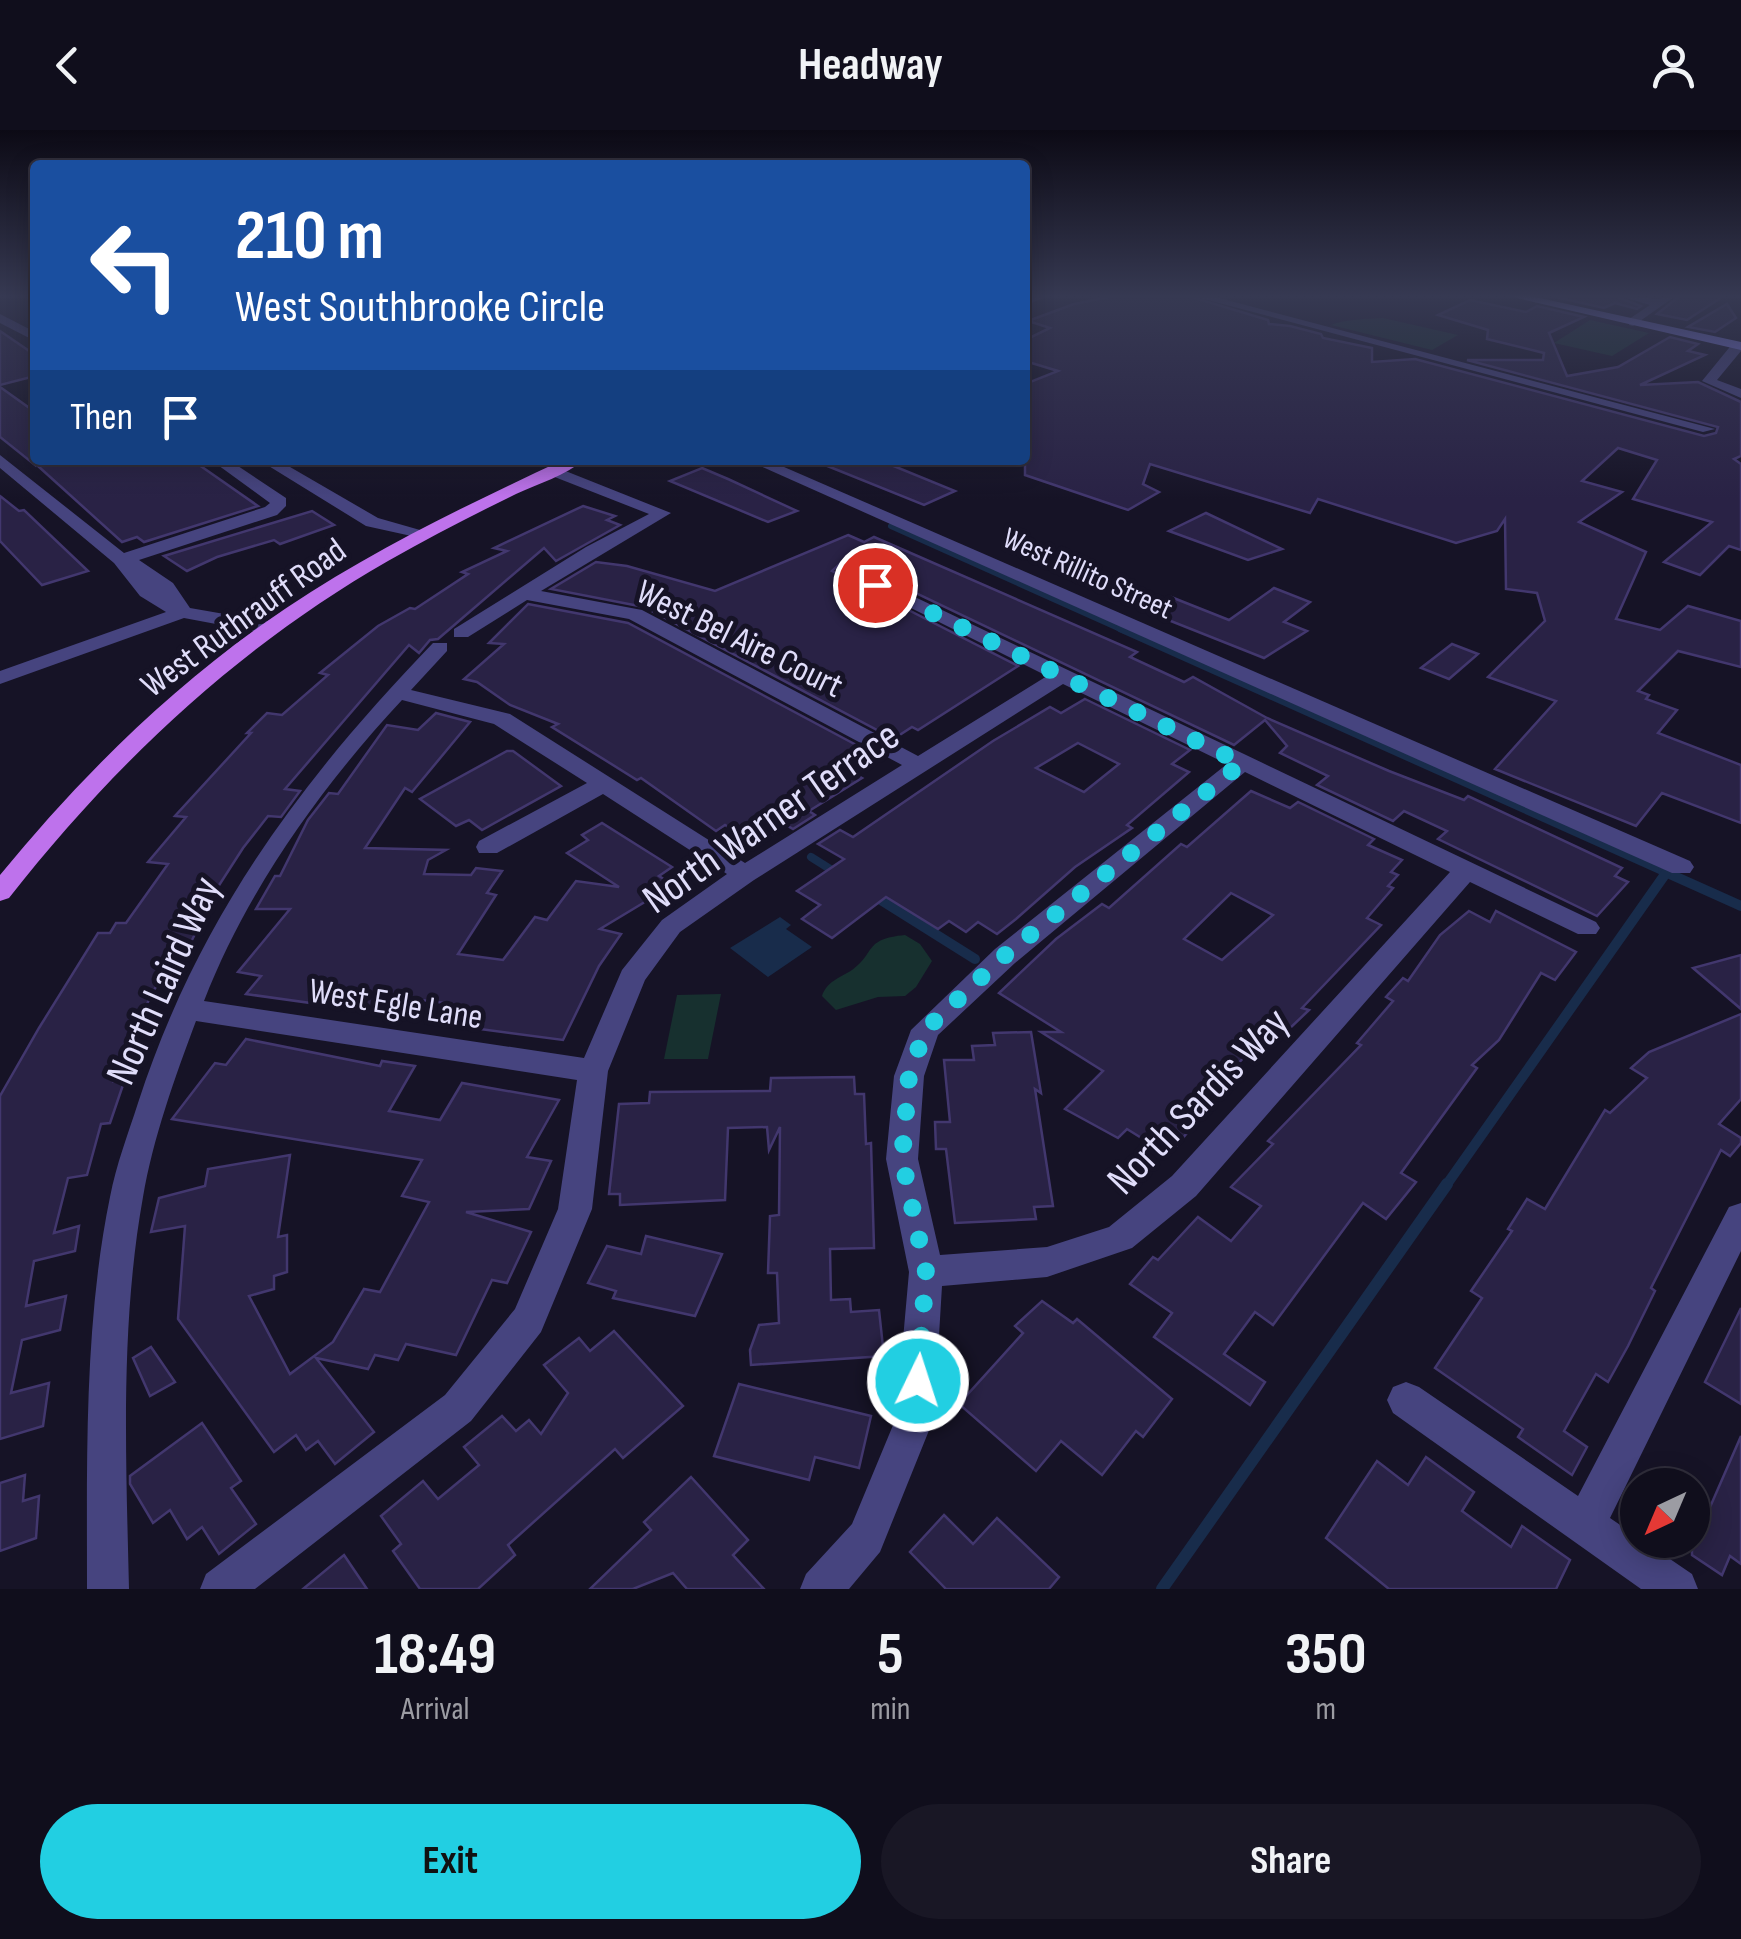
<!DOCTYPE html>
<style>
body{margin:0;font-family:"Sofia Sans Condensed",sans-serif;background:#191725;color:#f1f3f6;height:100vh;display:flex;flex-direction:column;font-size:38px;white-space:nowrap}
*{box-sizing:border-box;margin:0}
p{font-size:32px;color:#9c9ca3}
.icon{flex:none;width:55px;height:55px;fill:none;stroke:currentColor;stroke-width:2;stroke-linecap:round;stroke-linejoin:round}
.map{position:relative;height:1459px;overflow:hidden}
.panel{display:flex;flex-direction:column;background:#100e1c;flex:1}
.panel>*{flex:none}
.top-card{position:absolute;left:30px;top:30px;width:1000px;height:305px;border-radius:10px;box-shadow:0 5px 25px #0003,0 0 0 2px #302e3b;background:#1a4fa0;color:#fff;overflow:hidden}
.needle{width:65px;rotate:224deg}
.controls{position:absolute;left:1620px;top:1338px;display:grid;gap:20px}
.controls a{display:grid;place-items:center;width:90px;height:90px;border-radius:50%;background:#100e1c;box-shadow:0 5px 25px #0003,0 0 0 2px #302e3b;font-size:50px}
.pin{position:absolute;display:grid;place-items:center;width:85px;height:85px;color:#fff;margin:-42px;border:5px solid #fff;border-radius:50%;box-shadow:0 2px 10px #0007}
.me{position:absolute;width:110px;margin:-55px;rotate:4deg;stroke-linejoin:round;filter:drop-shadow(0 0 8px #0008)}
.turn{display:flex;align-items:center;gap:35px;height:210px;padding:0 40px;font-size:45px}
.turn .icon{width:130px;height:130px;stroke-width:2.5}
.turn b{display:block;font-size:70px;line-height:85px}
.then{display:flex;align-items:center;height:95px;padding:0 40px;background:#0003;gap:20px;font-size:38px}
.eta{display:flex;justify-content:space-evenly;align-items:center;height:170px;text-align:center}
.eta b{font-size:60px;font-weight:700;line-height:70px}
.cta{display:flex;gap:20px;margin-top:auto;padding:20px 40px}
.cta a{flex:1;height:115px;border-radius:60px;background:#22cfe2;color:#111;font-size:40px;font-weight:700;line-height:115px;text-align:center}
.cta a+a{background:#191725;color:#f1f3f6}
header{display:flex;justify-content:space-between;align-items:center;height:130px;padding:0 40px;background:#100e1c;font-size:45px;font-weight:700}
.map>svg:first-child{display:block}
.green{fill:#17302f}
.water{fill:#182c4b}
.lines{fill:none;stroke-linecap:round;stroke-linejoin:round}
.stream-far3{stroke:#182c4b;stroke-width:6}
.stream-far2{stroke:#182c4b;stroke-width:8}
.stream-far1{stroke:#182c4b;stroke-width:10}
.stream{stroke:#182c4b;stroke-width:12}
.building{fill:#292245;stroke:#42376e;stroke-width:2.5;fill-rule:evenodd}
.street{fill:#46447f;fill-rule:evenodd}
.secondary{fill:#8380ee;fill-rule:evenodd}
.primary{fill:#be72ec;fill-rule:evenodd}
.route{stroke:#22cfe2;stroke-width:18;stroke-dasharray:0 32.4}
.labels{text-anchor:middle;stroke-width:10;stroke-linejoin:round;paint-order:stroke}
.far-street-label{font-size:30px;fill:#e0ddfa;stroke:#161326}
.street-label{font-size:35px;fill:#e0ddfa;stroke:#161326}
.near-street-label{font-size:42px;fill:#e0ddfa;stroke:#161326}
</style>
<header><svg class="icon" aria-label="back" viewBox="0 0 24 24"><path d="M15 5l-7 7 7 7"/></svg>Headway<svg class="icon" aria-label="person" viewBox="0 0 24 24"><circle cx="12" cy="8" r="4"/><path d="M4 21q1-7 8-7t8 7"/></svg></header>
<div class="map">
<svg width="1741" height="1459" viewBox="0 0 1741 1459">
<rect width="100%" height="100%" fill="#161326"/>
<g class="green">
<path d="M1383 188 1458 205 1432 220 1331 195C1345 189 1366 189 1383 188Z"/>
<polygon points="1590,190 1649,203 1612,226 1554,213"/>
<path d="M905 805 920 814 932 831 916 857 905 866 878 867 836 880 822 866C827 851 840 848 852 840 876 823 863 809 905 805Z"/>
<polygon points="721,864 708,929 664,929 677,865"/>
</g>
<polygon class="water" points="780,787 791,795 786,799 812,817 768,847 730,818"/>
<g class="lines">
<polyline class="stream-far3" points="891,396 1125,501"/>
<g class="stream-far2">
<polyline points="1120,498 1669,744"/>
<polyline points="811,727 838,744"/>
</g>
<g class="stream-far1">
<polyline points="834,741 838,744"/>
<polyline points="1663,741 1741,776"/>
<polyline points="873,765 975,829"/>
<polyline points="1445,1057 1666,743"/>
</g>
<polyline class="stream" points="1162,1459 1447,1054"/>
</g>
<g class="building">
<polygon points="1119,165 1185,165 1268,190 1269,194 1290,196 1321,204 1323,208 1372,218 1372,232 1415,229 1704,306 1716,303 1718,297 1467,230 1543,230 1544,223 1487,209 1488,200 1438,185 1470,170 1526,182 1537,176 1584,187 1549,203 1567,246 1618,237 1670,207 1698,214 1688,221 1705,225 1640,255 1698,252 1741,272 1741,326 1734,329 1741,334 1741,420 1729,416 1700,445 1664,432 1712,392 1633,369 1657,330 1618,318 1582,351 1622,362 1579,392 1646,422 1616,489 1660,500 1688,476 1741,491 1741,537 1678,521 1638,561 1649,565 1646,569 1677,580 1658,603 1741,635 1741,693 1662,663 1636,696 1495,639 1556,571 1488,547 1545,491 1537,463 1506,459 1505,389 1497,401 1456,413 1318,369 1310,383 1150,334 1143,354 1159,362 1128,380 1025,345 1025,254 1058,241 1025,231 1025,210 1050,198 1028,191 1074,174"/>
<polygon points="1560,165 1612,165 1641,176 1637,179 1615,173 1604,178 1555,167"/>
<polygon points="1681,165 1725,165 1687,190 1657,184"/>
<polygon points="1727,174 1736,188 1715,202 1688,197"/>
<polygon points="0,201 35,225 35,246 0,255"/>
<polygon points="0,257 35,282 35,335 0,307"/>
<polygon points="60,330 192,330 258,376 144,412 137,407 122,412 38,336"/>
<polygon points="879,330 955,361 924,375 815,331"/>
<polygon points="702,338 728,349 797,381 768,392 670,351"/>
<polygon points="0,366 19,381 24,380 88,441 42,455 0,411"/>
<polygon points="583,376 615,386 607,390 620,395 556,431 544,418 438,509 430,510 419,523 409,515 285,659 300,661 281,687 268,686 243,718 196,791 202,790 185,824 173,824 137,893 143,892 114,951 125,949 110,993 101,994 87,1045 68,1048 54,1103 79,1096 75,1121 34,1131 26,1176 66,1166 60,1200 22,1210 11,1263 49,1253 43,1296 0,1309 0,966 39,898 98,803 110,803 116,793 126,793 168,734 148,732 186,687 175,686 251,603 247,603 267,583 282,585 328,545 320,543 378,496 410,478 415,479 468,444 462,442 507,421 494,418"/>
<polygon points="312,381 334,395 280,414 274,410 217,427 187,441 164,426"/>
<polygon points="1206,383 1282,419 1248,430 1169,401"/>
<polygon points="848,405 864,412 874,407 1137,522 1130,527 1184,552 1193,547 1267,588 1389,641 1464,670 1468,666 1622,738 1615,746 1628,752 1597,786 1438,709 1447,701 1404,681 1393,691 1317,655 1328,646 1280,623 1287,616 1265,590 1234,615 851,432 842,432 832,441 1018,536 918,600 912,597 898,606 886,599 881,602 644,477 551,459 596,432 627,436 715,461"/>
<polygon points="1274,458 1310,472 1284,492 1307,501 1264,528 1148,482 1171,467 1229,490"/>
<polygon points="528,474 628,493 860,617 843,627 854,633 846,639 862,648 809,681 815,685 793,699 786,695 766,708 750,698 740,704 725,695 716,701 641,648 637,650 552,597 558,594 510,575 477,552 464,549 504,514 489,513"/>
<polygon points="1452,514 1478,524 1449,549 1421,538"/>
<path d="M1085 569 1190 620 1172 634 1189 642 1127 695 1132 698 1075 737 1016 789 997 804 978 792 966 802 949 791 938 799 886 767 832 808 802 789 820 775 797 761 844 729 818 714 840 700 853 707 993 611 1050 577 1061 583ZM1078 613 1119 634 1084 662 1036 638Z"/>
<polygon points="436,583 470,592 412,662 405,658 365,718 446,720 428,730 424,744 471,745 476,738 502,741 487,763 496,765 458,824 503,830 535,787 547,790 576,751 619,757 567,723 588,710 582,705 602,693 672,737 659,746 673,755 600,799 621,804 599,836 563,910 450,895 461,875 414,869 403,886 246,864 261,846 238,842 290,779 256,779 275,746 280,746 308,690 329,663 338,664 387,595 418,600"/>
<polygon points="507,621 513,621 561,656 482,700 469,690 456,696 420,669"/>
<path d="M1251 661 1290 678 1298 672 1374 709 1368 715 1402 730 1391 742 1398 745 1388 756 1393 758 1367 788 1381 795 1302 878 1309 880 1287 901 1275 894 1221 952 1226 955 1169 1025 1127 999 1118 1008 1065 979 1103 941 1041 902H1061L999 863 1056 809 1102 774 1109 778 1181 714 1187 717ZM1231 763 1273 785 1222 830 1184 809Z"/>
<polygon points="1469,781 1490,792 1496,781 1576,822 1555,850 1541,843 1499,910 1472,935 1477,938 1401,1043 1416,1052 1386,1089 1363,1073 1273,1195 1255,1182 1224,1224 1265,1252 1250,1275 1154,1207 1172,1183 1130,1154 1153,1127 1158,1130 1198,1087 1231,1111 1261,1076 1231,1057 1273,1014 1268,1011 1361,915 1357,913 1393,871 1386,867 1403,848 1408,851 1440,805"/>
<polygon points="1741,825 1741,879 1693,838"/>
<polygon points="1741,884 1741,969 1719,994 1741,1008 1741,1013 1730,1026 1721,1020 1651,1158 1655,1161 1628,1216 1608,1252 1596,1244 1564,1301 1587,1317 1572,1345 1518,1307 1523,1299 1435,1238 1482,1168 1471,1161 1512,1101 1508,1099 1527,1069 1545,1079 1605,980 1610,983 1647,948 1631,938 1649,922"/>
<polygon points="1031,902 1041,963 1035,959 1053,1076 1034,1077 1036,1089 955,1093 946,1019 936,1019 935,992 950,992 944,930 974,930 972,916 995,915 993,903"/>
<polygon points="246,909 380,936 382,931 415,936 389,981 440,990 462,953 559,970 527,1027 551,1031 529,1079 466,1082 531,1102 507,1153 492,1150 456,1225 406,1214 398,1230 375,1225 368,1239 316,1228 374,1302 335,1334 318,1311 306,1320 296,1305 274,1322 178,1189 185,1096 151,1102 159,1068 205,1056 208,1039 290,1025 278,1107 287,1105 287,1142 274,1146 274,1159 249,1166 290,1244 333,1212 364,1159 380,1162 429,1072 402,1066 422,1030 172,989 215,933 226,935"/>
<polygon points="854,947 855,964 864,964 866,1014 871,1013 874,1118 830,1119 831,1170 850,1169 851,1182 879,1180 884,1226 751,1235 750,1220 759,1195 779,1193 777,1143 768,1143 770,1086 779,1085 780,997 769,1020 767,997 728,998 725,1070 620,1075 620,1064 609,1064 619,974 649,973 650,962 770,961 771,948"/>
<polygon points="646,1106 722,1124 695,1186 613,1168 616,1161 588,1153 607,1116 641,1124"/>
<polygon points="1042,1171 1073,1193 1077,1189 1172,1269 1143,1307 1136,1301 1102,1345 1061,1311 1036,1341 959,1274 1023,1203 1015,1196"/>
<polygon points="1741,1178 1741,1274 1705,1252"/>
<polygon points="614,1201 683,1276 623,1328 615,1319 508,1415 515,1425 478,1459 420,1459 393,1421 401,1414 381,1386 423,1351 438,1369 479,1335 464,1317 502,1286 516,1301 529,1290 541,1304 568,1263 544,1235 579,1208 590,1221"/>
<polygon points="151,1217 175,1252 150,1266 133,1228"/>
<polygon points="739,1254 871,1286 859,1338 815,1327 809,1350 714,1326"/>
<polygon points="202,1293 241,1351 231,1358 256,1394 219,1424 202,1397 187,1409 170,1380 153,1393 130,1354 130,1346"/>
<polygon points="1741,1306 1741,1434 1730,1426 1722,1445 1692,1425 1692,1383 1704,1391"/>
<polygon points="1426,1327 1474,1362 1462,1381 1511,1417 1522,1396 1570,1430 1556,1459 1389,1459 1326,1408 1377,1331 1408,1355"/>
<polygon points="25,1345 23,1371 39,1366 36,1408 0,1421 0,1353"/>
<polygon points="691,1347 748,1410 733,1425 764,1459 687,1459 673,1443 633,1459 590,1459 651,1400 644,1392"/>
<polygon points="944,1385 973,1414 997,1388 1059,1447 1049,1459 946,1459 910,1422"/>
<polygon points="344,1425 367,1459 303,1459"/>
</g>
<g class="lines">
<g class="street">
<polygon points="1033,165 1050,165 1025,176 1025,168"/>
<polygon points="1189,165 1208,165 1715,299 1703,302"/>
<polygon points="1616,165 1657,169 1677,165 1633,196 1629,195 1629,189 1650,175"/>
<polygon points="0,184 35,202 35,211 0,193"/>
<polygon points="1733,213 1741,213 1741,221 1717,250 1741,259 1741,268 1702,251"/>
<polygon points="0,325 124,423 265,377 270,373 211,330 229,330 286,368 286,376 277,385 139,430 173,453 190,478 270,492 280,498 270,504 184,488 0,554 0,541 166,482 140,466 114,433 0,338"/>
<polygon points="259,330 278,330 378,388 434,404 425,409 366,396"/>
<polygon points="747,330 768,330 1690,731 1694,737 1690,743 1672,743"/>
<path d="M553 336 671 383 541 461 642 480 918 626 1047 546 835 440 844 435 850 436 1596 792 1600 798 1596 804H1578L1470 752 1196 1066 1132 1118 1047 1147 942 1156 934 1288 880 1422 849 1459H800L806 1444 852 1394 896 1288 909 1142 886 1029 894 946 911 900 995 819 1227 634 1063 554 754 750 680 802 645 850 608 941 592 1079 541 1202 471 1291 255 1459H200L206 1444 445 1265 515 1179 558 1079 577 950 196 891C175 947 153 1008 143 1067 120 1195 126 1329 129 1459H87C87 1329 84 1194 110 1067 116 1035 128 1004 138 973 198 788 301 650 433 513H447V521L411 560 510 584 745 733 902 635 629 489 527 470 468 507H454V499L586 417 649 384 547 344 545 341ZM402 570 494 594 587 653 479 711 476 717 479 723H497L603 664 727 744 662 790 622 840 584 928 204 871C247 760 321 657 402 570ZM1245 642 1450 742 1172 1046 1109 1097 1047 1117 940 1125 918 1029 924 946 938 905 1015 833Z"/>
<polygon points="1741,1073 1741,1121 1610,1388 1692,1444 1698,1459 1641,1459 1393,1283 1387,1270 1393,1257 1406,1252 1419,1257 1578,1366 1729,1077"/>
</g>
<polygon class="secondary" points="1504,165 1526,165 1741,212 1741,220"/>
<path class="primary" d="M563 330H584C566 345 538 354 516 364 473 385 430 407 388 431 238 517 115 633 9 768L0 771V745C77 651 164 564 263 494 356 428 460 378 563 330Z"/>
</g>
<linearGradient id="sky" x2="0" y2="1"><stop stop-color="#0c0a15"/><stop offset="0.45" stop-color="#363952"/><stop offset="1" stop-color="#363952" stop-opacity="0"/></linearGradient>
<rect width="1741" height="369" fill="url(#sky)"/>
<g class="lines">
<polyline class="route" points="875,455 1242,633 1004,826 925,900 909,946 902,1029 926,1142 918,1251"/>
</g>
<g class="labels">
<g class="far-street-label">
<text transform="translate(1088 443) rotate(24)" y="10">West Rillito Street</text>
</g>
<g class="street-label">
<text transform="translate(243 487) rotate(-36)" y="12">West Ruthrauff Road</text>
<text transform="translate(740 508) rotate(26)" y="12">West Bel Aire Court</text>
<text transform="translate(396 873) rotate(9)" y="12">West Egle Lane</text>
</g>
<g class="near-street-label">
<text transform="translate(770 686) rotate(-35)" y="15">North Warner Terrace</text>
<text transform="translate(162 850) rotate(-66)" y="15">North Laird Way</text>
<text transform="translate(1197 970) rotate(-46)" y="15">North Sardis Way</text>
</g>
</g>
</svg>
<div class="controls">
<a><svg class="needle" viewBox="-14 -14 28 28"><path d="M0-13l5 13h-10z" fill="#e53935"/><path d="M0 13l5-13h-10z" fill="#9c9ca3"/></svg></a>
</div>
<div class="pin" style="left:875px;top:455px;background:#d93025"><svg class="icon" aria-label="arrive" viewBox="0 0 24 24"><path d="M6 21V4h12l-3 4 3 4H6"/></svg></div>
<svg class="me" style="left:918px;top:1251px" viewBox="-20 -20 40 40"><circle r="17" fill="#22cfe2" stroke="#fff" stroke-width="3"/><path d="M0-11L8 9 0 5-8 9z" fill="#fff"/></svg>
<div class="top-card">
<div class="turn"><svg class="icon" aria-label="left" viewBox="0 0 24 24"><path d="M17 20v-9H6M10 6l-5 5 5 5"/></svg><div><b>210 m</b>West Southbrooke Circle</div></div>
<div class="then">Then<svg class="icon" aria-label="arrive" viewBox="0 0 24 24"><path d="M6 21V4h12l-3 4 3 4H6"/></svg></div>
</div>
</div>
<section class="panel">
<div class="eta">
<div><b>18:49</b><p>Arrival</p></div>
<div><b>5</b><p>min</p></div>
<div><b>350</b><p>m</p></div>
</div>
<div class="cta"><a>Exit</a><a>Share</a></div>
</section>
